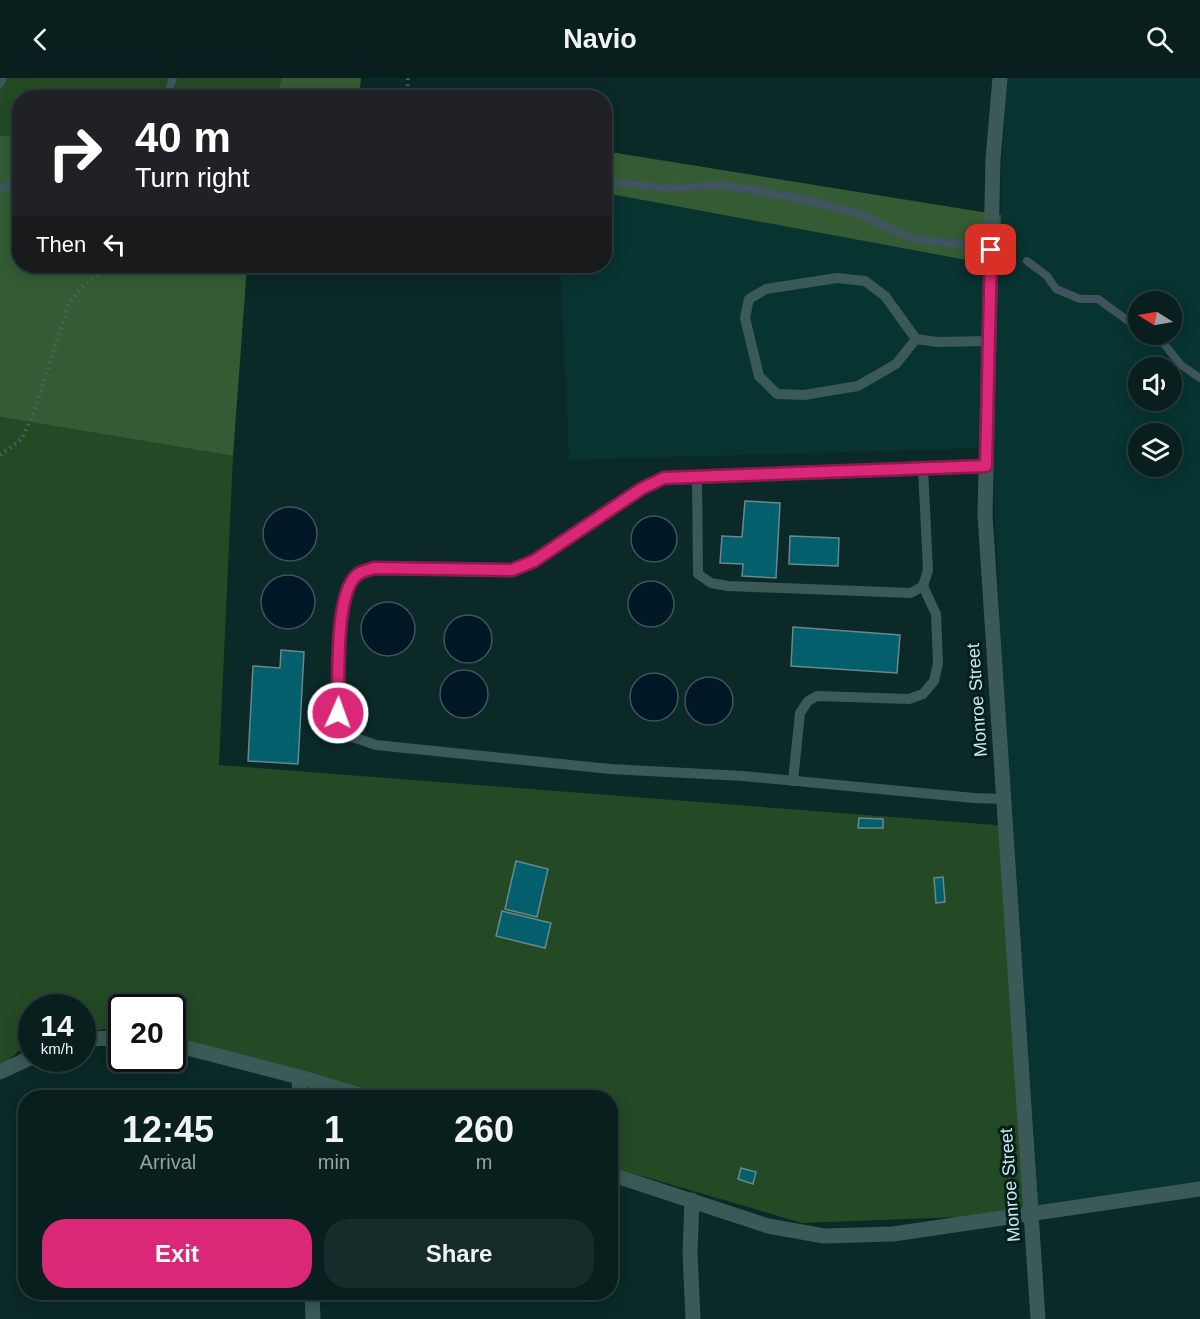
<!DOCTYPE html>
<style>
body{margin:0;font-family:Arial,sans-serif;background:#162c2a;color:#f1f3f6;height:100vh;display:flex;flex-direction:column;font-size:22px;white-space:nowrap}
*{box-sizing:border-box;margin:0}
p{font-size:20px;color:#98a2a4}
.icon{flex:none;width:33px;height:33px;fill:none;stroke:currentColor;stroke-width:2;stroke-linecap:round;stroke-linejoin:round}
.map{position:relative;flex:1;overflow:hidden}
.sheet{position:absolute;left:18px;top:1012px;width:600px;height:210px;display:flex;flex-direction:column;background:#081f1d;border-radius:24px;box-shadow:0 3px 15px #0003,0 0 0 2px #293d3b}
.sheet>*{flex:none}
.top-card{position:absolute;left:12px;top:12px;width:600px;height:183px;border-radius:24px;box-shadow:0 3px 15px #0003,0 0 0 2px #293d3b;background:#202124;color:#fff;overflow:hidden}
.needle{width:39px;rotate:281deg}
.buttons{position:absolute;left:1128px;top:213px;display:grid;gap:12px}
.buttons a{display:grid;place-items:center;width:54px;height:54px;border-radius:50%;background:#081f1d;box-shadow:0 3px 15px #0003,0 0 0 2px #293d3b;font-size:30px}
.speed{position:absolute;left:18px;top:916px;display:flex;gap:12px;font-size:30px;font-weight:700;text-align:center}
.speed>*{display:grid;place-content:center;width:78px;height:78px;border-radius:50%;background:#081f1d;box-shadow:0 3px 15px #0003,0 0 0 2px #293d3b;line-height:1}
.speed small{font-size:15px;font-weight:400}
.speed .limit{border:3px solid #111;border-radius:9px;background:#fff;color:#111}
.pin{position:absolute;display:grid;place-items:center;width:51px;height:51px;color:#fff;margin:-26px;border-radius:12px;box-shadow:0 3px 9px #0006}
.me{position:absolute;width:66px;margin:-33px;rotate:2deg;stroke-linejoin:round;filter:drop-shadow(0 0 4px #0008)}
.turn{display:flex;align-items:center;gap:21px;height:126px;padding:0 24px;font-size:27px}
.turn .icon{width:78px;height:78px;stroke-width:2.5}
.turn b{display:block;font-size:42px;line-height:51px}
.then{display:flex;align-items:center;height:57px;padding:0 24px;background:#0003;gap:12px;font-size:22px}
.eta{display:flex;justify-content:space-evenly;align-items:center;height:102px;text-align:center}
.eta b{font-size:36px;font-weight:600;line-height:42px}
.cta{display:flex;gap:12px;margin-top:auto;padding:12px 24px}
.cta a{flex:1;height:69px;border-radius:24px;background:#db2777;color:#fff;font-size:24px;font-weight:600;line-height:69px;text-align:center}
.cta a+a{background:#162c2a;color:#f1f3f6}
header{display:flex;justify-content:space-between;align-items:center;height:78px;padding:0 24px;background:#081f1d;font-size:27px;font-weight:600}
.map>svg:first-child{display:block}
.built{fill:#073331;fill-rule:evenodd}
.green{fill:#244a25}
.forest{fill:#345b34}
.water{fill:#001726;stroke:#40545f;stroke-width:1.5}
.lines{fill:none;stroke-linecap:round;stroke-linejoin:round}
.stream{stroke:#40545f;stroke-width:8}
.building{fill:#045f6d;stroke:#69888e;stroke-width:1.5}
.path{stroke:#4b6564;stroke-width:4;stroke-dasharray:1.5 4.5;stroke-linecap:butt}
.lane{stroke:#3b5956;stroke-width:10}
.street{stroke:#3b5956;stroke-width:15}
.route-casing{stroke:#8e194d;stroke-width:15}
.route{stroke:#db2777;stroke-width:10}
.labels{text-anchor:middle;stroke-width:6;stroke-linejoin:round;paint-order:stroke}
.street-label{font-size:18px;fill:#d4e4e3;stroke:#011f1d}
</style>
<header><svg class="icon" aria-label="back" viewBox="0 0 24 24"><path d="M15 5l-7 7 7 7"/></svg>Navio<svg class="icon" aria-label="search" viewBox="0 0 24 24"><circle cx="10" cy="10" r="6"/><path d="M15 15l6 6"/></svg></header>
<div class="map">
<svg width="1200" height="1241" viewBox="0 0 1200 1241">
<rect width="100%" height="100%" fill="#0a2927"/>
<path class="built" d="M1005 0H1200V1108L1039 1136 1009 748 992 370 569 382 560 188H604L605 115 999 188ZM1138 224H1172V256H1138ZM1138 290H1172V322H1138ZM1138 356H1172V388H1138Z"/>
<g class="green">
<polygon points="0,0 281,0 278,19 20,20 19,56 0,58"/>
<polygon points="0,339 233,378 219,687 1009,748 1039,1136 802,1145 611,1089 610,1020 375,1020 173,961 172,930 122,930 121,949 83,954 82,930 32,930 31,962 0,990"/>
</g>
<g class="forest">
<polygon points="281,0 361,0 359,19 278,19"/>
<polygon points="449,10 450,19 394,19"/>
<polygon points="19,56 20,188 247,188 233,378 0,339 0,58"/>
<polygon points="604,73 1001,137 999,188 605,115"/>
</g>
<g class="water">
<circle cx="290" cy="456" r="27"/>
<circle cx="654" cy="461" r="23"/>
<circle cx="288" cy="524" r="27"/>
<circle cx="651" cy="526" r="23"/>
<circle cx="388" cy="551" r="27"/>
<circle cx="468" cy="561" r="24"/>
<circle cx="464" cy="616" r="24"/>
<circle cx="654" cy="619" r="24"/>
<circle cx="709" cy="623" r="24"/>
</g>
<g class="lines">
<g class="stream">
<polyline points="0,6 3,0"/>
<polyline points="172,20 170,9 173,0"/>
<polyline points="604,103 667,110 724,107 786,118 855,134 913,161 973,168"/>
<polyline points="0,111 20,103"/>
<polyline points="1027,183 1047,198 1056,211 1080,221 1098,221 1138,250"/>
<polyline points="1149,256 1164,266 1181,287 1200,300"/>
</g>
</g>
<g class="building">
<polygon points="745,423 780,425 776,500 742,498 743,486 720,485 722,458 742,459"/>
<polygon points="790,458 839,460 838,488 789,486"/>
<polygon points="793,549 900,557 897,595 791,588"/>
<polygon points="281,572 304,574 298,686 248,683 253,588 280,590"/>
<polygon points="859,740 883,741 883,750 858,750"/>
<polygon points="516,783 548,791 537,839 505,831"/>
<polygon points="943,799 945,824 936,825 934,800"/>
<polygon points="502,833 551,845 545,870 496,858"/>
<polygon points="741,1090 756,1094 753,1106 738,1101"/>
</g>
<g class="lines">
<g class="path">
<polyline points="407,20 408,0"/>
<polyline points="0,377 22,361 37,326 69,225 84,207 104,193 133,188"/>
</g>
<g class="lane">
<polyline points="916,261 896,286 858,308 804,317 777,316 759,298 745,240 749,221 766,211 837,200 865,203 885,218 916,261 937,264 989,263"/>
<polyline points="986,389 664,400 641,411 534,483 512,492 374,490 357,496 346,512 340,541 338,635 350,658 376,667 610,691 743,698 974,720 1004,721"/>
<polyline points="697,399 698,496 711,505 728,508 911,515 923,508 928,492 923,391"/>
<polyline points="793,703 800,635 808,623 817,618 909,621 923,616 934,603 938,585 936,536 923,508"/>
</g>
<g class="street">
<polyline points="1000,0 993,81 985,437 1038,1241"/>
<polyline points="82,961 122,960"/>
<polyline points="172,966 299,999 370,1020"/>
<polyline points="0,994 32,979"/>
<polyline points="299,999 300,1020"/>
<polyline points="610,1096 768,1148 824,1158 893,1156 1200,1111"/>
<polyline points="692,1122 690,1175 693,1241"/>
<polyline points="312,1215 313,1241"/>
</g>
</g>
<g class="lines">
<g class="route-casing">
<path id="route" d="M338 635C339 605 334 516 357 497 361 493 369 492 374 490L512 492 534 483 641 411 664 400 986 388 991 172"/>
</g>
<use href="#route" class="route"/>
</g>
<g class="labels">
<g class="street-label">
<text transform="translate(977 622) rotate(-94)" y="6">Monroe Street</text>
<text transform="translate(1010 1107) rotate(-94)" y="6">Monroe Street</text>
</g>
</g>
</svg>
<div class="buttons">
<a><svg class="needle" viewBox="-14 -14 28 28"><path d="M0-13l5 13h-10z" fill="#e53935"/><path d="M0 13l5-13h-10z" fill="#98a2a4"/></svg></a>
<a><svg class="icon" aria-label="sound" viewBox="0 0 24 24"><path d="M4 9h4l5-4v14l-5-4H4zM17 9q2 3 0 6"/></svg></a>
<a><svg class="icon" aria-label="layers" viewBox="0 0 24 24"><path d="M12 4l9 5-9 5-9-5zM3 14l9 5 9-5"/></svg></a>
</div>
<div class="speed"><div>14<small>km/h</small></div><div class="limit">20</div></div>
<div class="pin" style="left:991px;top:172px;background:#d93025"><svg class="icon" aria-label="arrive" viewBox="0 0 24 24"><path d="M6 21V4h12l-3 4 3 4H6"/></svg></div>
<svg class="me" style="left:338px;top:635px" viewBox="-20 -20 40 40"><circle r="17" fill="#db2777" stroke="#fff" stroke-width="3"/><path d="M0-11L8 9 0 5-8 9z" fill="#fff"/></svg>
<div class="top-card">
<div class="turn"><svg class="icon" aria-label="right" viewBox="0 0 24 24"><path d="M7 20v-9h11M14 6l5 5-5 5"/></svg><div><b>40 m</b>Turn right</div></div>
<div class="then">Then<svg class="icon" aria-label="left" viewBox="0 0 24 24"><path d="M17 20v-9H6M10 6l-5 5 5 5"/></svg></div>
</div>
<section class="sheet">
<div class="eta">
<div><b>12:45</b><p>Arrival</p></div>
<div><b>1</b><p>min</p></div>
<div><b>260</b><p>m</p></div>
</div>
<div class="cta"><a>Exit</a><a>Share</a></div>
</section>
</div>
